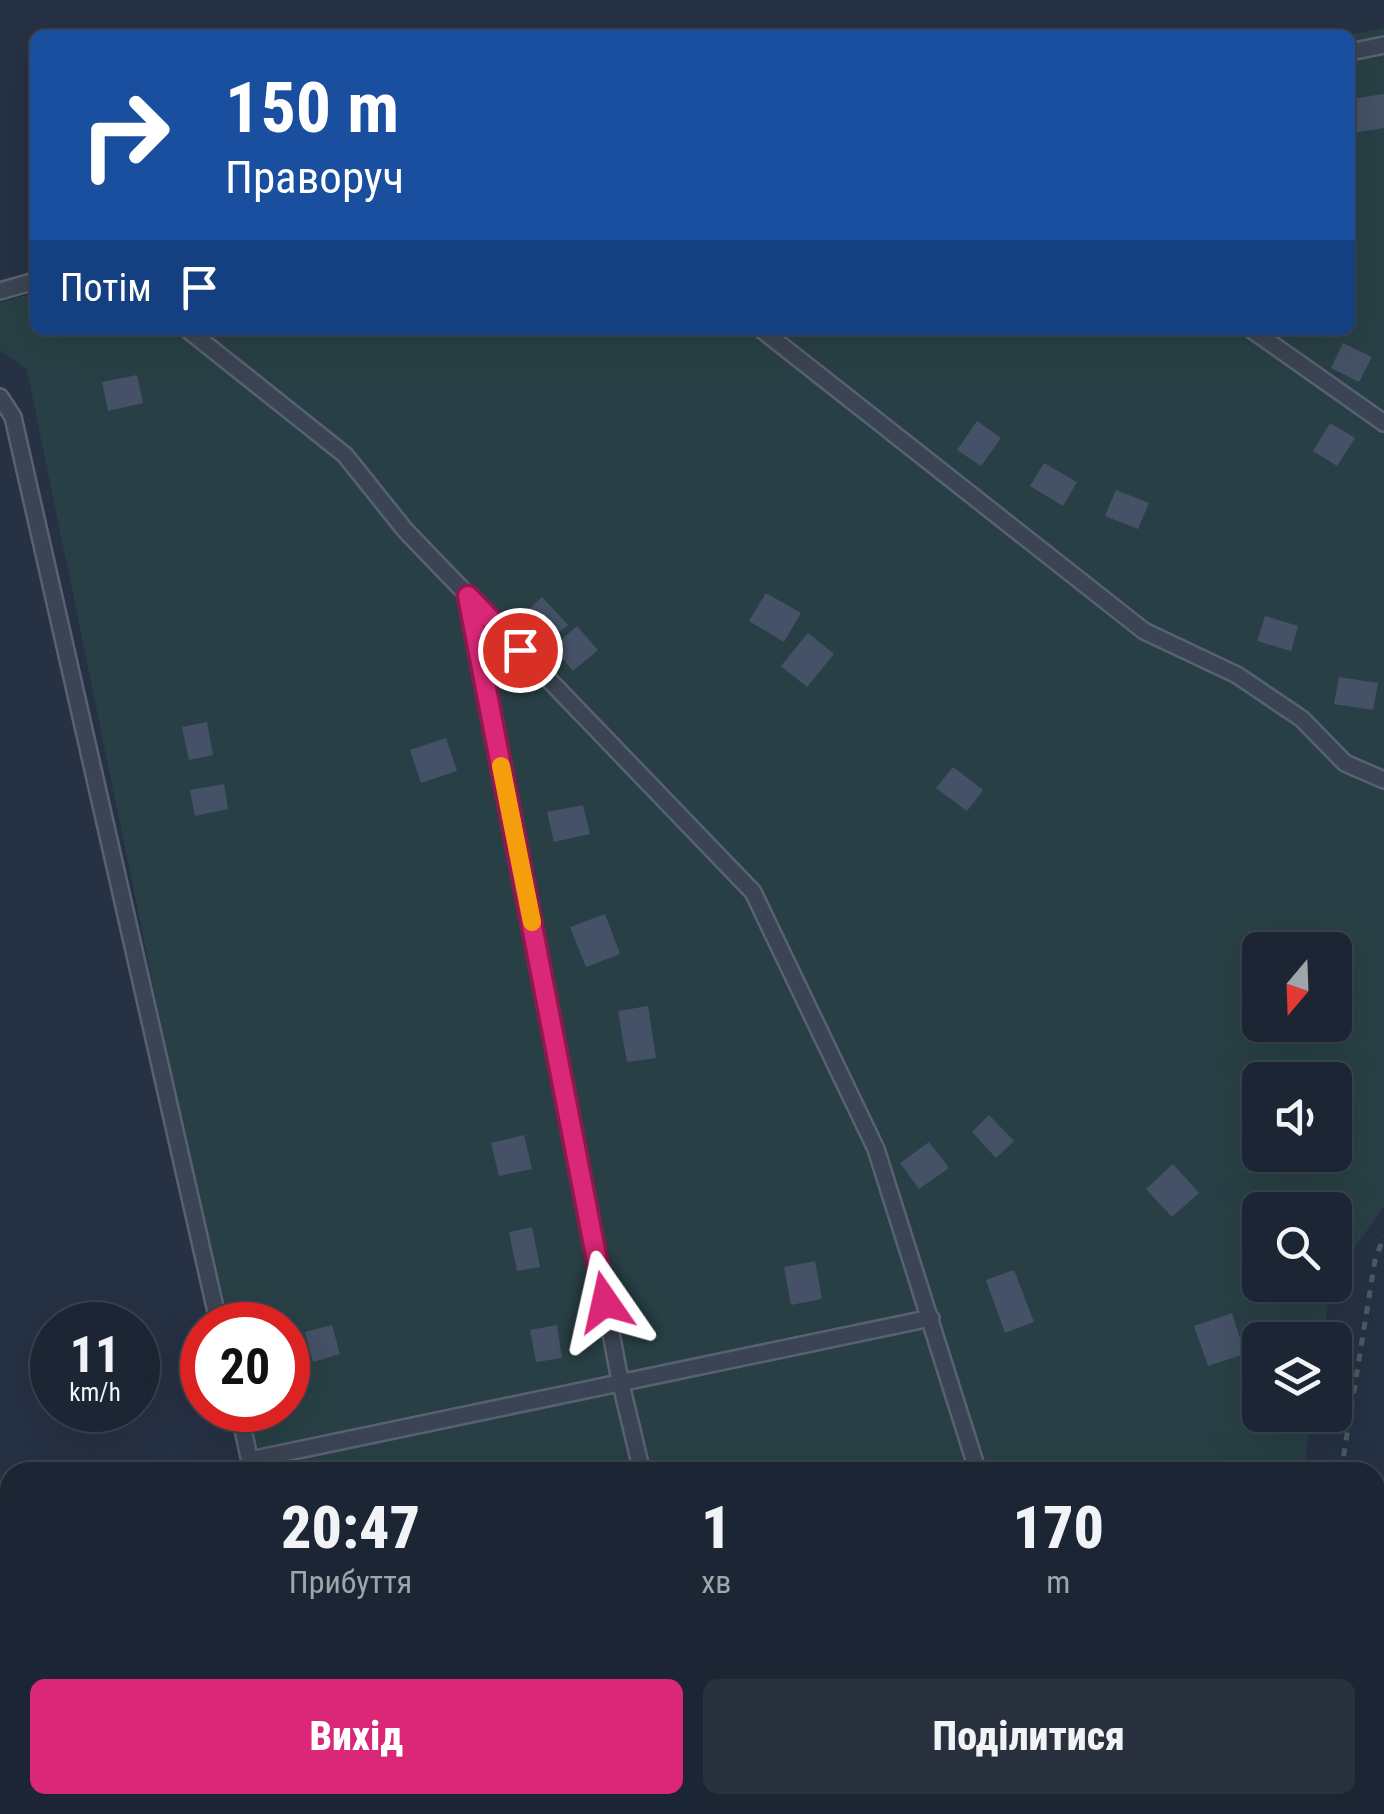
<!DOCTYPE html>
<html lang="uk">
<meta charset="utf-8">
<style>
body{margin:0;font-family:"Roboto Condensed",sans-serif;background:#29313f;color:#f1f3f6;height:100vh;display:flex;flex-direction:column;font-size:38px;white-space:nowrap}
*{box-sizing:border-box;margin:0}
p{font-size:32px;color:#a0a5ac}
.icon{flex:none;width:55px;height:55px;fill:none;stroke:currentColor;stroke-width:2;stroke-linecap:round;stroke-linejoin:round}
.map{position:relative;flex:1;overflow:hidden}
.side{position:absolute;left:0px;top:1462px;width:1385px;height:352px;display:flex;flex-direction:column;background:#1c2533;border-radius:30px 30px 0 0;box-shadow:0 10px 40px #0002,0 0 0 2px #3a424e}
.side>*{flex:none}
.hud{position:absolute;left:30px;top:30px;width:1325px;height:305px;border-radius:15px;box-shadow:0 10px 40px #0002,0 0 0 2px #3a424e;background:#1a4fa0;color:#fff;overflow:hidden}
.needle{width:65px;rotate:199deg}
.buttons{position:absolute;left:1242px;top:932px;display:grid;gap:20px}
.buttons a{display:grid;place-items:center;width:110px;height:110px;border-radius:15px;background:#1c2533;box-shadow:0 10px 40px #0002,0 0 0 2px #3a424e;font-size:50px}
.speed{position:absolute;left:30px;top:1302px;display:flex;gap:20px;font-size:50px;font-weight:700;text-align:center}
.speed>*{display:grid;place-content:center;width:130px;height:130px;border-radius:50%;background:#1c2533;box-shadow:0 10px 40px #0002,0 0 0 2px #3a424e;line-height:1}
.speed small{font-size:25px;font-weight:400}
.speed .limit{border:15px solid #d22;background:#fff;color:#111}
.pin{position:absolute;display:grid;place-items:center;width:85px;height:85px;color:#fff;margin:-42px;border:5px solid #fff;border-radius:50%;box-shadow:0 2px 10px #0007}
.me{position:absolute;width:110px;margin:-55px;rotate:349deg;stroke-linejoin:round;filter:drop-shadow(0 0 8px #0008)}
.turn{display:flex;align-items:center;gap:35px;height:210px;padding:0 30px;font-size:45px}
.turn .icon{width:130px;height:130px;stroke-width:2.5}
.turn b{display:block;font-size:70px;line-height:85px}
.then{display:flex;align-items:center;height:95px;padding:0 30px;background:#0003;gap:20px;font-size:38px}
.eta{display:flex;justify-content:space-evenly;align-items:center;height:170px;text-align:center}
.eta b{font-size:60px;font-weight:800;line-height:70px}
.action{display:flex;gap:20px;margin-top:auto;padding:20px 30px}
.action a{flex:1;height:115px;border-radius:15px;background:#db2777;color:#fff;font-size:40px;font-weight:800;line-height:115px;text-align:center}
.action a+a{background:#29313f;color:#f1f3f6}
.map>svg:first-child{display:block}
.green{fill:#284045;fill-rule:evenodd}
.building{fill:#455166}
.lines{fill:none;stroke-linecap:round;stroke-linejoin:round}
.lane-casing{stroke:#596171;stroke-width:20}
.path{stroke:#475d61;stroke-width:5;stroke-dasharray:8 8;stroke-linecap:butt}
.lane{stroke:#3b4454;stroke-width:15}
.route-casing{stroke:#8e194d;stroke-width:25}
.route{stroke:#db2777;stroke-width:18}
.slow{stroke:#f59e0b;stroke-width:18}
</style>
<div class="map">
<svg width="1384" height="1814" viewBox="0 0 1384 1814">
<rect width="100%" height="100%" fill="#263144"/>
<g class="green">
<path d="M1384 28V1207L1335 1275V1210H1260V1285H1331L1323 1340H1260V1415H1312L1303 1472H253L240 1410H288V1325H223L27 370 0 350V302L35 293V330H1350V35H1345ZM1260 950H1335V1025H1260ZM1260 1080H1335V1155H1260Z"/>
<polygon points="321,1805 1253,1805 1252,1814 322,1814"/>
</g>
<g class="building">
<polygon points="1384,94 1384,128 1353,133 1350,99"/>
<polygon points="1343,343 1372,357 1359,382 1331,368"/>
<polygon points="137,375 143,403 108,411 102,382"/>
<polygon points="977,421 1001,438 981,466 957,450"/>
<polygon points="1330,423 1355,438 1337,466 1313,451"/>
<polygon points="1044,463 1077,482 1063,506 1030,486"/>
<polygon points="1116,490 1149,503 1138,529 1105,516"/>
<polygon points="766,593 801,613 784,642 749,621"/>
<polygon points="542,597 568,625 547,643 522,616"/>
<polygon points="1265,616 1298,626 1291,651 1257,641"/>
<polygon points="577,626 598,650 573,671 553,647"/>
<polygon points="808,633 834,654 807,687 781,666"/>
<polygon points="1339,677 1378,683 1373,710 1334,704"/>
<polygon points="207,722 213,755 189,760 182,727"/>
<polygon points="446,738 457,771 421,783 410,750"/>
<polygon points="953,767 983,790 967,811 936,788"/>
<polygon points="224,784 228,809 195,816 190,790"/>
<polygon points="583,805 590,834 554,842 547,812"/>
<polygon points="605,914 620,954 586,967 570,927"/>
<polygon points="648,1006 656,1058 627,1062 618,1011"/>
<polygon points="989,1115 1014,1141 996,1158 972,1132"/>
<polygon points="524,1135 532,1169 499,1176 491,1143"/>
<polygon points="929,1142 949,1168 919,1189 900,1163"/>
<polygon points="1173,1164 1199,1193 1172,1217 1146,1189"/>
<polygon points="532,1227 540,1267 517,1271 509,1232"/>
<polygon points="815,1261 822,1299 791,1305 784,1267"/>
<polygon points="1014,1270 1034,1322 1005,1333 986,1280"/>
<polygon points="1232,1313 1245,1354 1208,1366 1194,1326"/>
<polygon points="332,1325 340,1354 313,1362 305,1332"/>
<polygon points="557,1325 562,1358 536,1362 530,1330"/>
</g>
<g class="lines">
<g class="lane-casing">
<g id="lane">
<polyline points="1350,52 1384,45"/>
<polyline points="0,291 35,281"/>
<polyline points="188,330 345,455 405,530 753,892 876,1149 978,1472"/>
<polyline points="762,330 1144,631 1237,675 1302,719 1345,763 1384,780"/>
<polyline points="1252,330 1384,423"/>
<polyline points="0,397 13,417 219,1325"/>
<polyline points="469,599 620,1380 642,1472"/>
<polyline points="239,1410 252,1472"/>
<polyline points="250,1460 931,1318"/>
<polyline points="311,1805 313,1814"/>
<polyline points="720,1805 722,1814"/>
<polyline points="1054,1805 1056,1814"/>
</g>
</g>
<g class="path">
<polyline points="1341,1472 1375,1260 1384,1236"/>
<polyline points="1375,1727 1384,1747"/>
</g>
<use href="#lane" class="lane"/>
</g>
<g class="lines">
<g class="route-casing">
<polyline id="route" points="520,650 468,596 605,1302"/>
</g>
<use href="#route" class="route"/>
<polyline class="slow" points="501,766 532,922"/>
</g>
</svg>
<div class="buttons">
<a><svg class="needle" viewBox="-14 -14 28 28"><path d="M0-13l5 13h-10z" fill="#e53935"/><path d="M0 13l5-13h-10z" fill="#a0a5ac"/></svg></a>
<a><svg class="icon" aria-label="sound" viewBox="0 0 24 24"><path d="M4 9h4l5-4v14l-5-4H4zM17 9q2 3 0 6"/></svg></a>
<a><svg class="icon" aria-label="search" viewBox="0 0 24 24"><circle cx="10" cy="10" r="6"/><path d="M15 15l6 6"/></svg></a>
<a><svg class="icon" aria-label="layers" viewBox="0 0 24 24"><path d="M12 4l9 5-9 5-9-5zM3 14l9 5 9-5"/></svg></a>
</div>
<div class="speed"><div>11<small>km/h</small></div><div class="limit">20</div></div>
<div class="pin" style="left:520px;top:650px;background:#d93025"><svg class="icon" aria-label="arrive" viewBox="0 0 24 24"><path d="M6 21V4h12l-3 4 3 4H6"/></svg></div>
<svg class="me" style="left:605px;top:1302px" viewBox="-20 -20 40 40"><path d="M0-17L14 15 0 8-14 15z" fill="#db2777" stroke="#fff" stroke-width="4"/></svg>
<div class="hud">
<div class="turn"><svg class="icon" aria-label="right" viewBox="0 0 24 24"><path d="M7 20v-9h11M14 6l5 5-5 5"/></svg><div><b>150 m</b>Праворуч</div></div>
<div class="then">Потім<svg class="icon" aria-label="arrive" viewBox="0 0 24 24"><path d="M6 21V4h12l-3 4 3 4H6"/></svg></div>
</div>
<section class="side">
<div class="eta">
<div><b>20:47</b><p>Прибуття</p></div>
<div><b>1</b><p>хв</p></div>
<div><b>170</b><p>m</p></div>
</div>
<div class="action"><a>Вихід</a><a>Поділитися</a></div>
</section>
</div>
